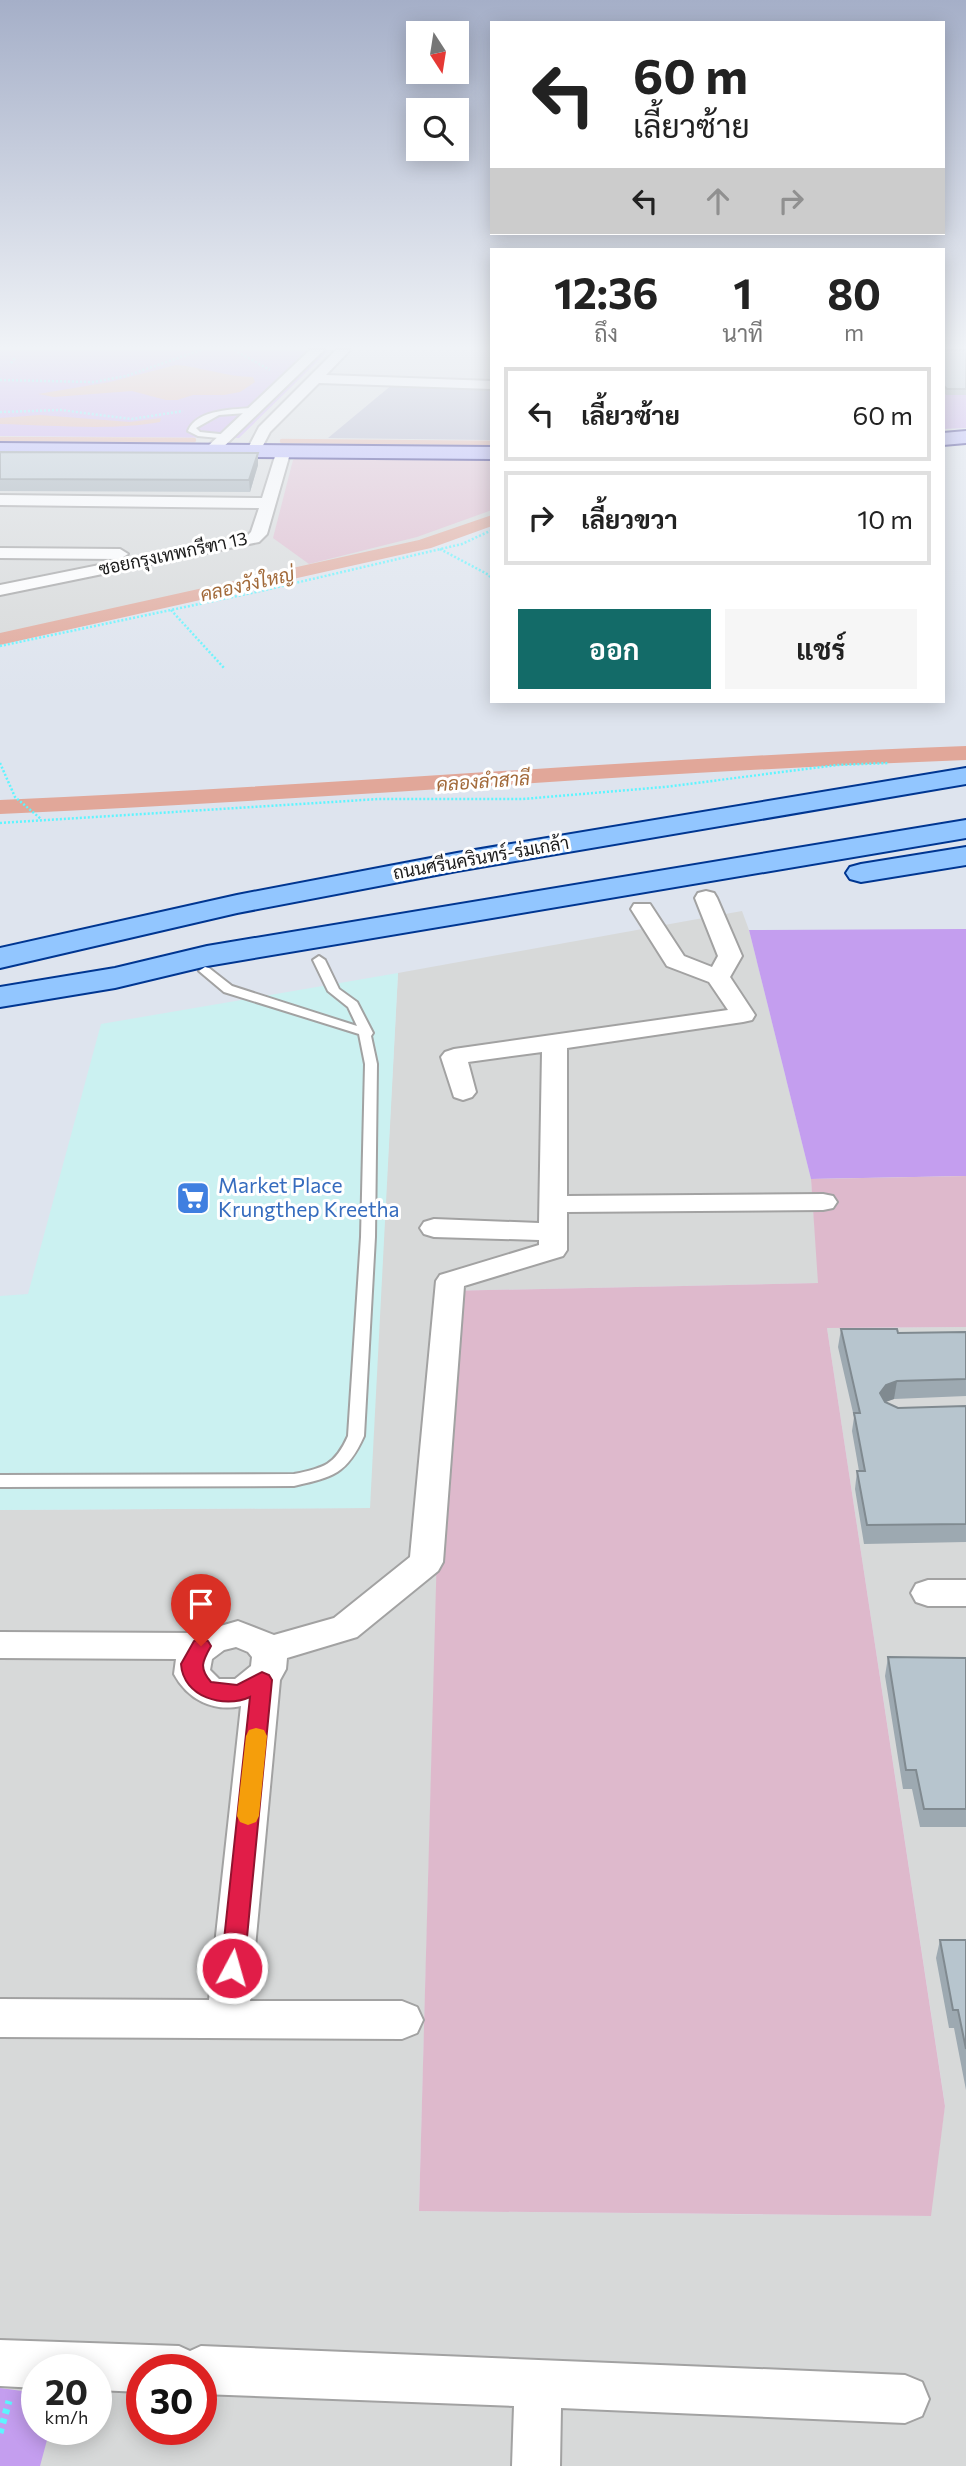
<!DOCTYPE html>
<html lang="th">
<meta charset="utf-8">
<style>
body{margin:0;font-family:Commissioner,Sarabun,sans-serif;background:#f6f6f6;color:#222;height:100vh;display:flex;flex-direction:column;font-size:26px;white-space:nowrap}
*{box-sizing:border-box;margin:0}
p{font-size:23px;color:#767676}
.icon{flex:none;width:38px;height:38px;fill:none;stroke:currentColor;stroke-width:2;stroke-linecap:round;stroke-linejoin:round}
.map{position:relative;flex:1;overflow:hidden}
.panel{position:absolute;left:490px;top:248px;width:455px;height:455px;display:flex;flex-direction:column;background:#fff;border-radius:0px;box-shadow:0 4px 18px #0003}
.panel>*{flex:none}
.banner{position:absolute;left:490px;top:21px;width:455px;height:214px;border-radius:0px;box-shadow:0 4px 18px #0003;background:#fff;color:#222;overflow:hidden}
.needle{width:46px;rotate:168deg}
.fabs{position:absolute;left:406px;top:21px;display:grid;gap:14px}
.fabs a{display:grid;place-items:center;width:63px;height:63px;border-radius:0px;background:#fff;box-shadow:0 4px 18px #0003;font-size:35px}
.speed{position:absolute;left:21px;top:2354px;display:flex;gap:14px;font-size:35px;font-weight:700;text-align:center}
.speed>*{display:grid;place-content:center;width:91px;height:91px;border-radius:50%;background:#fff;box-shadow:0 4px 18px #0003;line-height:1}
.speed small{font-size:18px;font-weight:400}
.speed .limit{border:10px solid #d22;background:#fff;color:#111}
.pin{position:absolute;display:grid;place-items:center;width:60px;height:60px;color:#fff;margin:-72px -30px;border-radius:50% 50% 50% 0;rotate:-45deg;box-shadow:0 0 7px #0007}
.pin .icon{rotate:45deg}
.me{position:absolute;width:77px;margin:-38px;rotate:6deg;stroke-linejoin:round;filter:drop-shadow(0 0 5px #0008)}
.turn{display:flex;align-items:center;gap:24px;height:147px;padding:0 28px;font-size:32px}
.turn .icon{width:91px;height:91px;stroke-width:2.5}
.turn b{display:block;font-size:49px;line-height:60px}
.lanes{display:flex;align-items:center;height:66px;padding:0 28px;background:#0003;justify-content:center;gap:35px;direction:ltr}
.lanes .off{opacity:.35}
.eta{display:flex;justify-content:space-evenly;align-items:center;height:119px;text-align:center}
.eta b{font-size:42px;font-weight:700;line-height:49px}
.primary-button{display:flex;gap:14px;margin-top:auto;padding:14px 28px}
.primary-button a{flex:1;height:80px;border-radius:0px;background:#136b68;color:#fff;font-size:28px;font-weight:700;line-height:80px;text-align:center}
.primary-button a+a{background:#f6f6f6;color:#222}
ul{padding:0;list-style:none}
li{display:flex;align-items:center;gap:21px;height:94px;margin:0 14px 10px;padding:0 14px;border:4px solid #e0e0e0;border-radius:0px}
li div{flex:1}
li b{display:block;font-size:26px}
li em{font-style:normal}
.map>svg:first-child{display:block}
.residential{fill:#d7d9d9;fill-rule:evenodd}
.commercial{fill:#cbf1f1}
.construction{fill:#a9aac3}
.grass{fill:#c49eef}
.wetland{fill:#deb9cc}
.water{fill:#e1a799}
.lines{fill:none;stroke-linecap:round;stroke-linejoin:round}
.stream{stroke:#e1a799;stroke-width:4.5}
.canal{fill:#e1a799;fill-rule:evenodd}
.service-casing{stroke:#a2a2a2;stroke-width:4}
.minor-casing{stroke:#a2a2a2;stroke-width:4}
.secondary-casing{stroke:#080073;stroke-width:4}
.primary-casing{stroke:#003691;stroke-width:4}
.path-far1{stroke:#5ef5ff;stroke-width:2.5;stroke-dasharray:2 2;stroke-linecap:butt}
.path{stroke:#5ef5ff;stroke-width:7;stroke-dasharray:5 5;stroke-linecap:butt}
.service{fill:#fff;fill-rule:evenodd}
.minor{fill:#fff;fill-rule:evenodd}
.secondary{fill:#acabff;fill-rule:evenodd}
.primary{fill:#92c6ff;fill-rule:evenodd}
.wall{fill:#9da9b1}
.shaded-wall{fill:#808a90}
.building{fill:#b7c5ce;stroke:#808a90;stroke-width:2}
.route{fill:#e11d48;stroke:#92132f;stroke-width:2}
.slow{fill:#f59e0b}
.labels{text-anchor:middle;stroke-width:6;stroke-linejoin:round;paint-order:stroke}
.far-street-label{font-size:18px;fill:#1b1b1b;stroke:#fff}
.far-water-label{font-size:19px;font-style:italic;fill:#a26a3a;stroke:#fff}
.shop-label{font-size:21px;fill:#366cbe;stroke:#fff;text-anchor:start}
</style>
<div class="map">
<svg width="966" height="2466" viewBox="0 0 966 2466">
<rect width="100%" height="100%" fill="#dee4ee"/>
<g class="residential">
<polygon points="0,350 492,350 492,516 443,537 0,635"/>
<path d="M742 911 749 930 811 1179 819 1283 445 1291 419 2211 930 2216 945 2105 827 1328 966 1327V2466H0V1510L369 1508 398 973ZM37 2370H96V2429H37ZM142 2370H201V2429H142Z"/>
</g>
<polygon class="commercial" points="398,973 370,1508 0,1510 0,1296 28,1294 101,1024"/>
<polygon class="construction" points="393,384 492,387 492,440 328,438"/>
<g class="grass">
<polygon points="0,350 329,350 239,438 0,436"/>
<polygon points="943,350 966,350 966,428 943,429"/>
<polygon points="966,929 966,1176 811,1179 749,930"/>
<polygon points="0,2388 37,2393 37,2429 50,2429 40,2466 0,2466"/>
</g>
<g class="wetland">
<polygon points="308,455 492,457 492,510 417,537 309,564 273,538 293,460"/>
<polygon points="966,1176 966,1327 827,1328 945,2106 931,2216 419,2211 444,1291 818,1283 811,1179"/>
</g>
<g class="water">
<path d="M176 365C203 367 226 377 253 377L255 382 240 392 224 395H193L177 400H166L132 391 54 397 38 394 110 382Z"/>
<path d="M40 415 130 422 161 418 160 422C113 431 49 425 0 424V418Z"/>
</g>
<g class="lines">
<g class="stream">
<polyline points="0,439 194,440"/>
<polyline points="282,441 492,443"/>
</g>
<g class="canal">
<polygon points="492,515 492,526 431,548 0,645 0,633 419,540"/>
<path d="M966 746V760C644 772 322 800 0 814V800C322 786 644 758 966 746Z"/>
</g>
<g class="service-casing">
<g id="service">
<path d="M255 408 258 412 219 415 196 428 200 432 229 435V439L198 436 188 431C196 409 236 409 255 408Z"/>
<path d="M319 956 325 960 339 989 357 1002 373 1033 371 1036 377 1064 375 1237 364 1436C347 1474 333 1477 294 1486L0 1487V1475L294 1474C324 1468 335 1465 348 1436L361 1237 365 1064 359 1034 224 992 199 971 205 967 209 968 232 986 357 1026 348 1007 328 991 313 960Z"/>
</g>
</g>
<g class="minor-casing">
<g id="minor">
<polygon points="310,350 324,350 217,453 207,453 205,450 207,447"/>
<polygon points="336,350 350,350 326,375 492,381 492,389 319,383 270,432 259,453 249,453 247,450 259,427"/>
<polygon points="284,446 291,450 267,534 259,542 0,595 0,585 248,535 251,532 259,508 0,505 0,495 262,498 277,450"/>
<polygon points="0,548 120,549 128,554 120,559 0,558"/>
<path d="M706 891 714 893 717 898 742 956 730 977 755 1015 752 1020 743 1022 567 1048V1196L823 1194 833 1196 837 1202 833 1208 823 1210 567 1212V1250L563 1256 464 1286 443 1562 438 1571 357 1637 287 1658 286 1669 280 1680 250 2001H402L417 2007 423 2020 417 2033 402 2039 0 2037V1999L209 2000 241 1706C213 1712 188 1700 174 1674L176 1659 0 1658V1632L196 1633 238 1621 274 1635 334 1618 410 1557 436 1281 440 1275 539 1245V1240L434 1237 424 1234 420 1228 424 1222 434 1219 539 1223 542 1052 468 1062 476 1092 472 1097 463 1100 454 1097 441 1057 445 1052 454 1049 728 1010 709 982 667 966 631 909 634 904H650L684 956 712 967 718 956 695 898 698 893ZM236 1647 248 1652 252 1657 251 1666 235 1679H219L210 1670 212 1659 224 1650Z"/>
<polygon points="928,1580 966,1580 966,1606 928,1606 916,1602 911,1593 916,1584"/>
<polygon points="0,2340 179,2346 190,2351 201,2346 905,2375 922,2382 929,2399 922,2416 905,2423 561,2408 560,2466 512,2466 514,2406 201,2394 201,2370 142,2370 142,2392 96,2390 96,2370 37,2370 37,2388 0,2386"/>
</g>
</g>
<g class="secondary-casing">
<g id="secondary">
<polygon points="966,431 966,443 943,445 943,433"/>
<polygon points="0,443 492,447 492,459 0,455"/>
</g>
</g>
<g class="primary-casing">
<g id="primary">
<polygon points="966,768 966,784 457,871 237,913 0,968 0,948 237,895 457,853"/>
<polygon points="966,820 966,838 207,966 115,988 0,1007 0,987 115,968 207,946"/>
<polygon points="966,847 966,865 861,882 850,879 846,873 850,867 861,864"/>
</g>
</g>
<g class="path-far1">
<polyline points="234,350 270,370"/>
<polyline points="11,363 16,357"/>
<polyline points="0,380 93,382 126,376 201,350"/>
<polyline points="0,412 61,410 132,419 183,411"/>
<polyline points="440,549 489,575 492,581"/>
<polyline points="171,610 225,669"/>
<polyline points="0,646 261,591 462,544 492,530"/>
<polyline points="0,763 15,797 41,819"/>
<polyline points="0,823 379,799 523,799 664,787 838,765 889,763"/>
</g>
<polyline class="path" points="0,2433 9,2401"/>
<use href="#service" class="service"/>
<use href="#minor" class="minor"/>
<use href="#secondary" class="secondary"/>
<use href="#primary" class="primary"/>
</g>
<g class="wall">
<polygon points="943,350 966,350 966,395 946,395 943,392"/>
<polygon points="0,452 258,465 250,492 0,491"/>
<polygon points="841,1329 898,1333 966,1332 966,1396 894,1399 884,1402 898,1408 966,1406 966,1542 864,1544 855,1489 857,1471 859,1471 852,1431 854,1417 838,1347"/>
<polygon points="888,1657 966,1658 966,1827 920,1827 912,1789 903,1789 885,1676"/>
<polygon points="940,1940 966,1940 966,2090 954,2028 949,2028 936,1958"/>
</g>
<g class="shaded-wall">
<polygon points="258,453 258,465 250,492 249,480"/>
<polygon points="897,1381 894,1399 883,1403 880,1393 886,1385"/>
</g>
<g class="building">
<polygon points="943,350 966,350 966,389 947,389 943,385"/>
<polygon points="0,452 258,453 249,480 0,479"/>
<polygon points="841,1329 897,1329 898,1333 966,1332 966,1379 897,1381 886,1385 880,1393 885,1402 898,1408 966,1406 966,1524 867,1525 857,1471 865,1471 854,1413 860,1413"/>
<polygon points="888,1657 966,1658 966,1809 924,1809 916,1770 906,1770"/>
<polygon points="940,1940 966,1940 966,2049 958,2010 953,2010"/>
</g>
<linearGradient id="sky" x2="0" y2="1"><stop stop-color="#a5afc8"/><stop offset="0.5" stop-color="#f0f3f7"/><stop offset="1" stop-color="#f0f3f7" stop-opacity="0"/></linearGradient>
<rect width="966" height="695" fill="url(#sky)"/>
<path class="route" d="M201 1639 208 1641 211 1646C202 1662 199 1668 211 1682L237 1685 262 1672 269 1675 272 1680 244 1968 240 1975 232 1978 224 1975 221 1968 250 1697C224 1709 183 1697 181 1664L194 1641Z"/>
<polygon class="slow" points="256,1728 264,1730 267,1736 259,1816 256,1822 248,1825 240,1822 237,1816 246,1736 249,1730"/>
<defs>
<g id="supermarket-square" transform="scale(1.75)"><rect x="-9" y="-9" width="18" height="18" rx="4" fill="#3f7fe0" stroke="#fff"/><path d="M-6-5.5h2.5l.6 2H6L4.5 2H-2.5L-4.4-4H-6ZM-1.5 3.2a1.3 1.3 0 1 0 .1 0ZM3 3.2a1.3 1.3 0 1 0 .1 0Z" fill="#fff"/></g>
</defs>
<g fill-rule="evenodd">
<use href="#supermarket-square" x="193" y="1198"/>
</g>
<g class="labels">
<g class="far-street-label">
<text transform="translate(173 554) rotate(-12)" y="6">ซอยกรุงเทพกรีฑา 13</text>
<text transform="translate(481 858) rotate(-10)" y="6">ถนนศรีนครินทร์-ร่มเกล้า</text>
</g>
<g class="far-water-label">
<text transform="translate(247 584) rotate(-13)" y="7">คลองวังใหญ่</text>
<text transform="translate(483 781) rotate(-4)" y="7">คลองลำสาลี</text>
</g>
<g class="shop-label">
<text x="218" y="1193">Market Place<tspan x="218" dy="24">Krungthep Kreetha</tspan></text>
</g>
</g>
</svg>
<div class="fabs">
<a><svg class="needle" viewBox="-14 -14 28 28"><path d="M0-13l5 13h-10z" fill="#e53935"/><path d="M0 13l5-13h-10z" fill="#767676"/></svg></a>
<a><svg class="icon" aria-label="search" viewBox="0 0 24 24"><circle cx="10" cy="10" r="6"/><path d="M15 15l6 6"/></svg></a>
</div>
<div class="speed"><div>20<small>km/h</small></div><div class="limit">30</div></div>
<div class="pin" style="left:201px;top:1646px;background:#d93025"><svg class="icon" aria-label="arrive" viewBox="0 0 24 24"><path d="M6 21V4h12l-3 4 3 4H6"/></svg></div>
<svg class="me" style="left:232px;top:1968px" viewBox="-20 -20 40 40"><circle r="17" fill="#e11d48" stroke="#fff" stroke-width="3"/><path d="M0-11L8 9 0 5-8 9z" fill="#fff"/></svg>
<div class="banner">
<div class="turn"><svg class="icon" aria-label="left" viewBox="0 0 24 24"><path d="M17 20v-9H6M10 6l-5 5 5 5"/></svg><div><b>60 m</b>เลี้ยวซ้าย</div></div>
<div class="lanes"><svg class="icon" aria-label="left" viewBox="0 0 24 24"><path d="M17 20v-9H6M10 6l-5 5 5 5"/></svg><svg class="icon off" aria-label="ahead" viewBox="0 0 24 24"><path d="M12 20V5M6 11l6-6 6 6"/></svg><svg class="icon off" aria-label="right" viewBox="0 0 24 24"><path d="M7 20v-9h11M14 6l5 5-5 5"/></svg></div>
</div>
<section class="panel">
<div class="eta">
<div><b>12:36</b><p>ถึง</p></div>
<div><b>1</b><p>นาที</p></div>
<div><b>80</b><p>m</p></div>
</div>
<ul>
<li><svg class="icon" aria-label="left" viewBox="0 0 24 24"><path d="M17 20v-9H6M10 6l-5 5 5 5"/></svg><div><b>เลี้ยวซ้าย</b></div><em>60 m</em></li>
<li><svg class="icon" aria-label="right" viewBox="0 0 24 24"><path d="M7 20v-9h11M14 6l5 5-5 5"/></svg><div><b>เลี้ยวขวา</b></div><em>10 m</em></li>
</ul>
<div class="primary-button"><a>ออก</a><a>แชร์</a></div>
</section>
</div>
